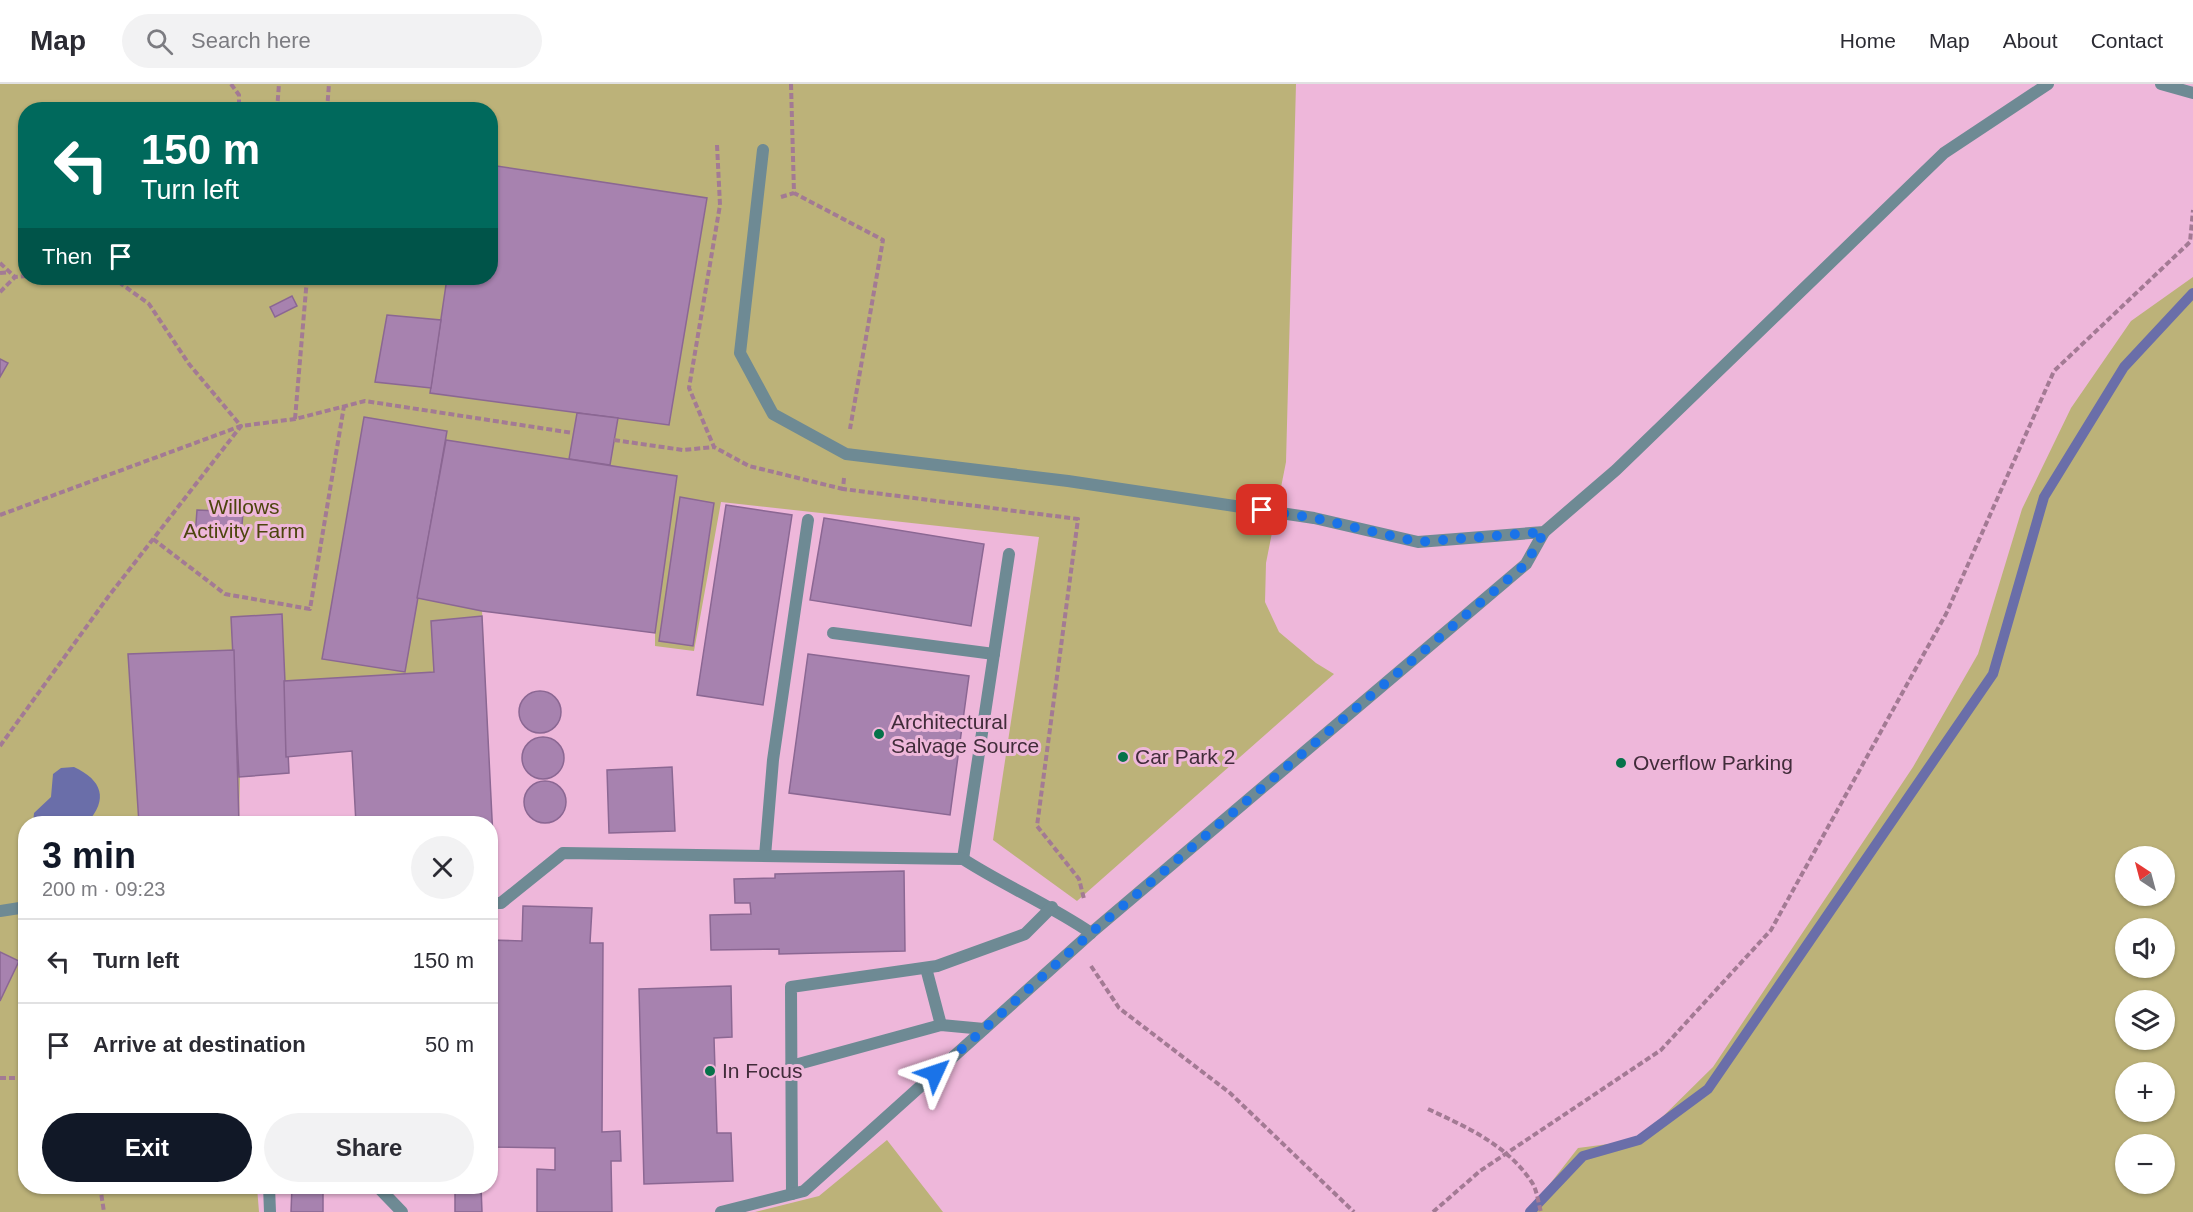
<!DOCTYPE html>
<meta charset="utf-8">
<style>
body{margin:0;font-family:Helvetica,sans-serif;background:#f2f2f3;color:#2b2b33;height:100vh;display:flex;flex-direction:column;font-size:22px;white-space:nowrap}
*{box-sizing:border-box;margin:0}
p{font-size:20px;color:#7c7c81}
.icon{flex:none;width:33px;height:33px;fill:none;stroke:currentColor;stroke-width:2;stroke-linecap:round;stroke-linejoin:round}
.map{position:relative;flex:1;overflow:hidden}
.panel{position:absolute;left:18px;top:732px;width:480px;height:378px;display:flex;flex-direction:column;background:#fff;border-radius:24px;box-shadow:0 2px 4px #0004}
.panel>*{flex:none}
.banner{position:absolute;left:18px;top:18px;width:480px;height:183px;border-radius:24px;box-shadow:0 2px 4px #0004;background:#00695c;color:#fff;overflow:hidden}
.needle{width:39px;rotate:324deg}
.fabs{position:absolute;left:2115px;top:762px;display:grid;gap:12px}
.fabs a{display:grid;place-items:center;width:60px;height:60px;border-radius:50%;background:#fff;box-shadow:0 2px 4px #0004;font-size:30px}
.pin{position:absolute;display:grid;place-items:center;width:51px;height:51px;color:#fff;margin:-26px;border-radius:12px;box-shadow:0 3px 9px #0006}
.me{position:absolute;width:66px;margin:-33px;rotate:48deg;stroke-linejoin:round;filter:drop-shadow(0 0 4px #0008)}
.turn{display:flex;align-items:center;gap:21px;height:126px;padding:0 24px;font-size:27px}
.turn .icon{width:78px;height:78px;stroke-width:2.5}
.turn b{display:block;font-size:42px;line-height:51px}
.then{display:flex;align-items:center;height:57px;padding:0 24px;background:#0003;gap:12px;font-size:22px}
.round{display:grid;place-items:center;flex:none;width:63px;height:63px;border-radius:32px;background:#f2f2f3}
.head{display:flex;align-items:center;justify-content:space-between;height:102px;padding:0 24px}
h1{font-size:36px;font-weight:700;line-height:45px;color:#111827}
.cta{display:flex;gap:12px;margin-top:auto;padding:12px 24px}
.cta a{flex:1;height:69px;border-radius:36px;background:#111827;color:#fff;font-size:24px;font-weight:700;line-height:69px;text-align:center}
.cta a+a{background:#f2f2f3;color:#2b2b33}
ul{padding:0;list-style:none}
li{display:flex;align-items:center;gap:18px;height:84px;padding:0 24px;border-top:2px solid #e1e1e2}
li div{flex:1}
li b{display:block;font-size:22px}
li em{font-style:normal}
header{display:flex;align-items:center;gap:36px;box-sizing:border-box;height:84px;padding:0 30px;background:#fff;border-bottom:2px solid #e1e1e2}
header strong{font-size:28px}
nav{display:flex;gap:33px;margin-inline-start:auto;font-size:21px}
.search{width:420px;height:54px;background:#f2f2f3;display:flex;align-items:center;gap:15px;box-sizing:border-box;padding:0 21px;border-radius:33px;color:#7c7c81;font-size:22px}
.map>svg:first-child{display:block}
.green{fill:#bcb279;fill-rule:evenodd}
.water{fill:#6a6ea9}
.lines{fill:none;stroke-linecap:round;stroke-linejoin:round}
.stream{stroke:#6a6ea9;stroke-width:10}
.building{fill:#a782af;stroke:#8b6793;stroke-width:1.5}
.path{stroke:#a37a94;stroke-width:4;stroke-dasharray:6 3;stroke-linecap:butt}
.service{stroke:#6e8a94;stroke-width:12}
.route{stroke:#1a73e8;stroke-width:10;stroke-dasharray:0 18}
.poi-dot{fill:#06724a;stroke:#eeb7da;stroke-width:2}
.labels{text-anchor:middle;stroke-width:6;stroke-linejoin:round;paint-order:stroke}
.park-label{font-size:21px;fill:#4d450e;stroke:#eeb7da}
.poi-label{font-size:21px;fill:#412c3a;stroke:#eeb7da;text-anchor:start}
</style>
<header>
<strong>Map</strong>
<div class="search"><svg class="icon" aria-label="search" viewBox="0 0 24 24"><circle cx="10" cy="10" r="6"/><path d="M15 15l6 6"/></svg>Search here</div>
<nav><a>Home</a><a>Map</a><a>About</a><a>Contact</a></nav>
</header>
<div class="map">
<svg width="2193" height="1128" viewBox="0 0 2193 1128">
<rect width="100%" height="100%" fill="#eeb7da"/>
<g class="green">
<path d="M0 0H1296L1286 378 1266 479 1265 518 1279 548 1316 579 1334 590 1077 817 993 756 1039 453 721 418 694 567 655 562V549L482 527 495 795H491L490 740 356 739 352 667 286 673 289 689 240 693 239 739 26 740V1102L257 1103 259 1128H0ZM26 26H490V194H26Z"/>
<path d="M2193 193V1128H1528L1578 1064 1639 1056 1713 983 1913 683 1978 570 2022 425 2071 324 2131 237ZM2126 772H2164V812H2126ZM2126 844H2164V884H2126ZM2126 916H2164V956H2126ZM2126 988H2164V1028H2126ZM2126 1060H2164V1100H2126Z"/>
<polygon points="887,1056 943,1128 755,1128 819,1112"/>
</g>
<path class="water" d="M74 683C102 696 109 715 87 739H33L34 729 51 713 53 690 61 684Z"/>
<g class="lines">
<polyline class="stream" points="1530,1128 1583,1072 1639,1056 1708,1005 1993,590 2044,413 2124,283 2193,209"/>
</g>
<g class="building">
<polygon points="490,81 707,114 669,341 430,309 447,194 490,194"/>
<polygon points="292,212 297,222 275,233 270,223"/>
<polygon points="387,231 441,236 431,304 375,298"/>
<polygon points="0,275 8,279 0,293"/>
<polygon points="577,329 618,334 610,381 569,375"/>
<polygon points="364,333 447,347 405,588 322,575"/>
<polygon points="446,356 677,392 655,549 482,527 417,514"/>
<polygon points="680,413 714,419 693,562 659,557"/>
<polygon points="726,421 792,431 763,621 697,611"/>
<polygon points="197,426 243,428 241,455 195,453"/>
<polygon points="824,434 984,460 971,542 810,516"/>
<polygon points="282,530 289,689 239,693 231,533"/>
<polygon points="482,532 495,795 490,795 490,740 356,740 352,667 286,673 284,597 434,588 431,537"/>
<polygon points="234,566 239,740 139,740 128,570"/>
<polygon points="808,570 969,592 950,731 789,709"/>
<circle cx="540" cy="628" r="21"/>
<circle cx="543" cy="674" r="21"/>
<polygon points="672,683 675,747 609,749 607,686"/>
<circle cx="545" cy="718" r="21"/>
<polygon points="904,787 905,867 779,870 779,865 711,866 710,831 751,830 750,819 735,819 734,795 775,794 775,790"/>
<polygon points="523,822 592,824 590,859 603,859 602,1048 620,1047 621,1077 611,1077 612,1128 537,1128 537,1085 555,1086 555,1064 490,1063 490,856 522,857"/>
<polygon points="0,868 19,877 0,917"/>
<polygon points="731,902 732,953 714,954 717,1049 731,1049 733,1097 644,1100 639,905"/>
<polygon points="292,1102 323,1102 323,1128 291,1128"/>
<polygon points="455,1102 481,1102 482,1128 455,1128"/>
</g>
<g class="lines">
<g class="path">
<polyline points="231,0 239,11 239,26"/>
<polyline points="791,0 794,109 883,156 850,345"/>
<polyline points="277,26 279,0"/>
<polyline points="327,26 329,0"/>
<polyline points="717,61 720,121 689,304 714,363 749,382 843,405"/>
<polyline points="781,113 794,109"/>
<polyline points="0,179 15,193"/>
<polyline points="0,189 10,188"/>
<polyline points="0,208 15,193 26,192"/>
<polyline points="295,335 307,194"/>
<polyline points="614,356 683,366 714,363"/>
<polyline points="844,394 843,405 1078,435 1037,742 1079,795 1084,815"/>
<polyline points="0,431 241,342 295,335 365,317 573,349"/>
<polyline points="153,455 225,510 310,525 344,322"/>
<polyline points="0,662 108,513 241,342 189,280 149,220 113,194"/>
<polyline points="1091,882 1119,924 1230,1009 1354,1128"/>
<polyline points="0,994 26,994"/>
<path d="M1428 1025C1466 1043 1506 1060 1531 1097 1537 1105 1538 1118 1541 1128"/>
<polyline points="100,1102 104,1128"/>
<polyline points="1433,1128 1480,1087 1661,966 1771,846 1946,530 2054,287 2190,158 2193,126"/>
</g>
<g class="service">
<polyline points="2161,0 2193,9"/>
<polyline points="763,66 740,269 773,330 846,370 1068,397 1314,434 1418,458 1544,448 1616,386 1944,69 2048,0"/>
<polyline points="833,549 994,570"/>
<polyline points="765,772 773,676 808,436"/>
<polyline points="963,775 1009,470"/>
<path d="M490 819H501L563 769 963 775C1005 802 1050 821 1091 849"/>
<polyline points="0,827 26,823"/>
<polyline points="926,884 941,941"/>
<polyline points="791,982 941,941 984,945"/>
<polyline points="269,1102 270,1128"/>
<polyline points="377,1102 402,1128"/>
<polyline points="792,1110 791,903 937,882 1025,850 1052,823"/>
<polyline points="721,1128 804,1107 1091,849 1526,480 1544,448"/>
</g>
</g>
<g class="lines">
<polyline class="route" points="935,989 1091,849 1526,480 1544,448 1418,458 1314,434 1262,426"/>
</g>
<g class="poi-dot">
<circle cx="879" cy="650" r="6"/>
<circle cx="1123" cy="673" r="6"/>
<circle cx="1621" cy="679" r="6"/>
<circle cx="710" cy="987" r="6"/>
</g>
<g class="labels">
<g class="park-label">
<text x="244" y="430">Willows<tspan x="244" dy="24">Activity Farm</tspan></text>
</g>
<g class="poi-label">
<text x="891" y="645">Architectural<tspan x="891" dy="24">Salvage Source</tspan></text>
<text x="1135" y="680">Car Park 2</text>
<text x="1633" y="686">Overflow Parking</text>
<text x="722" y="994">In Focus</text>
</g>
</g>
</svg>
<div class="fabs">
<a><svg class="needle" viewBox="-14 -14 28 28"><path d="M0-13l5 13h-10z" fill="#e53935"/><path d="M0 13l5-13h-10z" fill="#7c7c81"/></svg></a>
<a><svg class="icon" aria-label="sound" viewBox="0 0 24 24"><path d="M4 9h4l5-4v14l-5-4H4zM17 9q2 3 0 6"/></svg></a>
<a><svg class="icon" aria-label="layers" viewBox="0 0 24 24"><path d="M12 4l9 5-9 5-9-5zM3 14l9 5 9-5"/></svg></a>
<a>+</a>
<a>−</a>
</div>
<div class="pin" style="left:1262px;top:426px;background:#d93025"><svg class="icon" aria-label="arrive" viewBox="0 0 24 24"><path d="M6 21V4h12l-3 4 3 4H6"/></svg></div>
<svg class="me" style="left:935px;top:989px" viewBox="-20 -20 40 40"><path d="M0-17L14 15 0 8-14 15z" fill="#1a73e8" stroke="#fff" stroke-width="4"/></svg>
<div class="banner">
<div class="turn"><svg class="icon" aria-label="left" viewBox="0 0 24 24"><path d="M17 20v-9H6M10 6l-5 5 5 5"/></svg><div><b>150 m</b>Turn left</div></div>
<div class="then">Then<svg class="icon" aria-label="arrive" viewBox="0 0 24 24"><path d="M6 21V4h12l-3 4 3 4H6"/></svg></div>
</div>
<section class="panel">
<div class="head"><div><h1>3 min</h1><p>200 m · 09:23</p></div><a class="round"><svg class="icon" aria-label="close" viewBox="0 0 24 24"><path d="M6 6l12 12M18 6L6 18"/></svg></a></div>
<ul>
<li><svg class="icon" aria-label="left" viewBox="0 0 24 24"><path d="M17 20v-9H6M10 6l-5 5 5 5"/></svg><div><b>Turn left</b></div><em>150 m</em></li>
<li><svg class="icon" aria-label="arrive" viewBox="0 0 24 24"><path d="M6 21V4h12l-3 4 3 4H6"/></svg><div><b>Arrive at destination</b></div><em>50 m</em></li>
</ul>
<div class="cta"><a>Exit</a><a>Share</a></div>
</section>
</div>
